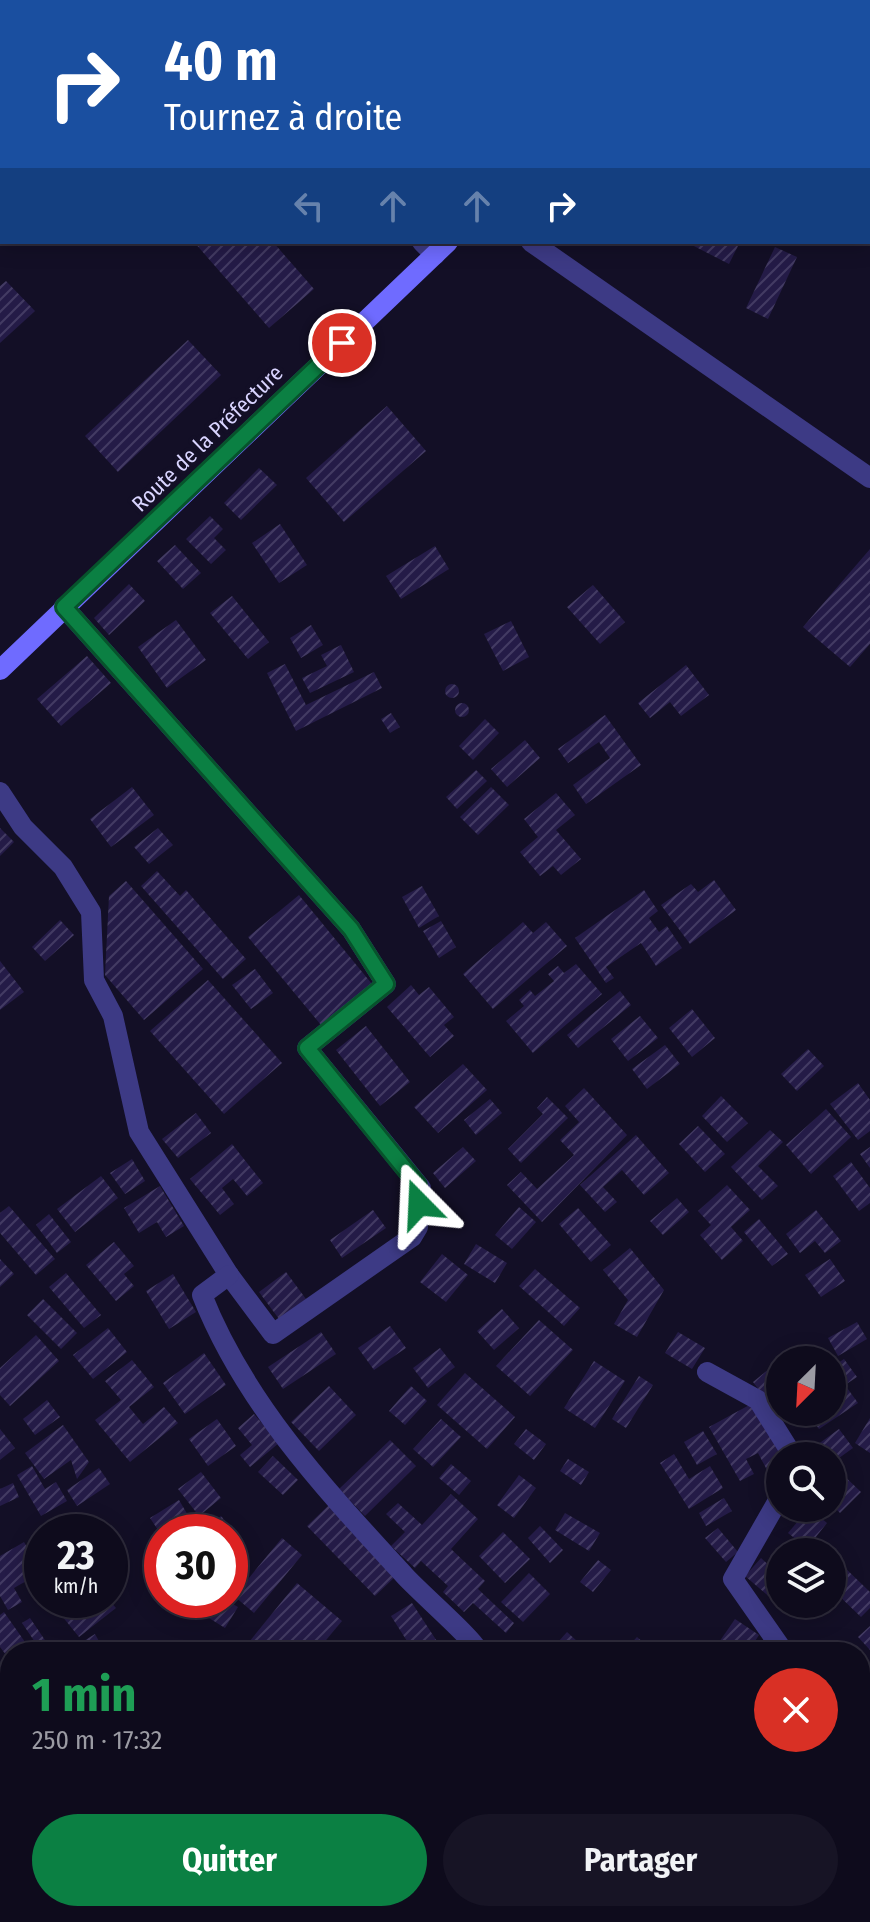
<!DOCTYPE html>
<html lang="fr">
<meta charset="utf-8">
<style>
body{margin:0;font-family:"Fira Sans Condensed",sans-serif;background:#171425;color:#f1f3f6;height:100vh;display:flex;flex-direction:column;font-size:30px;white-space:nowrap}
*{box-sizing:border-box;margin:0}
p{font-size:26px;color:#9b9ba3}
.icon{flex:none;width:44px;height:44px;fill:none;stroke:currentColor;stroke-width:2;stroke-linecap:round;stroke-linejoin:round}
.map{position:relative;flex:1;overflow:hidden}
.sheet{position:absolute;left:0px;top:1642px;width:870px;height:280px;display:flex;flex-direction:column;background:#0e0b1c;border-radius:32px 32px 0 0;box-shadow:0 4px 20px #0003,0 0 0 2px #2e2b3b}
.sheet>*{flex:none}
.banner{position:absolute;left:0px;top:0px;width:870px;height:244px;box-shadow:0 4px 20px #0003,0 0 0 2px #2e2b3b;background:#1a4fa0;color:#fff;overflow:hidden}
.needle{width:52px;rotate:204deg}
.buttons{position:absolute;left:766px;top:1346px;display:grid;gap:16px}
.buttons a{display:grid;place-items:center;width:80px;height:80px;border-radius:50%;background:#0e0b1c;box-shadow:0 4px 20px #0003,0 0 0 2px #2e2b3b;font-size:40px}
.speed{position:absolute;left:24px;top:1514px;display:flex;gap:16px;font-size:40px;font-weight:700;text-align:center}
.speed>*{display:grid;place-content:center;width:104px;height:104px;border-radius:50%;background:#0e0b1c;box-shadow:0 4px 20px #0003,0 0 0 2px #2e2b3b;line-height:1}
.speed small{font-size:20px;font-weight:400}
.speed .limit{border:12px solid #d22;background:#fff;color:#111}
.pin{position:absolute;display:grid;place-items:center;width:68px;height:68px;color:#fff;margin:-34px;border:4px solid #fff;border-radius:50%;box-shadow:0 2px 8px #0007}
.me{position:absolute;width:88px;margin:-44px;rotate:339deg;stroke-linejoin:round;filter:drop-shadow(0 0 6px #0008)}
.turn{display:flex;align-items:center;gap:28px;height:168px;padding:0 32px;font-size:36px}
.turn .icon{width:104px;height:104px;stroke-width:2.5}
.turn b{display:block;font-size:56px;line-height:68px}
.lanes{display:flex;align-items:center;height:76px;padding:0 32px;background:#0003;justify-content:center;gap:40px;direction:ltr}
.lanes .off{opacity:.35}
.round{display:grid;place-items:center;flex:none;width:84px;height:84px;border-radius:42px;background:#171425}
.overview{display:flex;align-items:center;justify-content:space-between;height:136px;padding:0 32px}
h1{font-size:48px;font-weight:700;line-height:60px;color:#1e9e55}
.cta{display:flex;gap:16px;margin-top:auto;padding:16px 32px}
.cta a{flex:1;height:92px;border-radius:48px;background:#0b8043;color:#fff;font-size:32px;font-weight:700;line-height:92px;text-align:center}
.cta a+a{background:#171425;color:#f1f3f6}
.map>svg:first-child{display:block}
.building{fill:url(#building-hatch)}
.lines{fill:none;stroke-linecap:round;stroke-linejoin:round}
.street{stroke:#3d3a85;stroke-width:20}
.secondary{stroke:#6f6bff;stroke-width:20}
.route-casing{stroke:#07532c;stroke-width:20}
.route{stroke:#0b8043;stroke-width:14}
.labels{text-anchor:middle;stroke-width:8;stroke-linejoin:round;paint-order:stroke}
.street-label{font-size:22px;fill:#d9d4ff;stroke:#130f26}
</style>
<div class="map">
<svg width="870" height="1922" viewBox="0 0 870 1922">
<defs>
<pattern id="building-hatch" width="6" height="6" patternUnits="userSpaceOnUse" patternTransform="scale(2)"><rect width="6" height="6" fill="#241b47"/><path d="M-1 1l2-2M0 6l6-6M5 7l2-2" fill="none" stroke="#433b63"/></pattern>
</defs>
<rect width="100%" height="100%" fill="#130f26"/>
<g class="building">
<polygon points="194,242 273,242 314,289 269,328"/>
<polygon points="686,242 740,242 729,264"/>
<polygon points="775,247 797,257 768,319 746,308"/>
<polygon points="6,281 35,311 0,343 0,286"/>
<polygon points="188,340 221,375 118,472 85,436"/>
<polygon points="387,406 426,451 344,522 306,478"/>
<polygon points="259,468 277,485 241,520 224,503"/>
<polygon points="210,516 223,529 214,538 226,550 211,564 186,539"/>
<polygon points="280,524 307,565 279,583 252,543"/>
<polygon points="175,545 201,573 183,589 157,561"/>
<polygon points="435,546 449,569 401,599 386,576"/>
<polygon points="870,549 870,644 850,667 803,627"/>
<polygon points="129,584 145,601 109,635 94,618"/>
<polygon points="593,585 625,622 600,644 567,607"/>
<polygon points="232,596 269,642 248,659 210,613"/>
<polygon points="176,620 206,660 167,688 138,647"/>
<polygon points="511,621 529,657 503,671 484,634"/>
<polygon points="311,625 323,645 301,658 290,638"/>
<polygon points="341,645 354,672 310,693 302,678 327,666 321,655"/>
<polygon points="87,656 111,683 61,726 37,699"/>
<polygon points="285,664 306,705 374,672 382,688 296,731 267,673"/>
<polygon points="686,665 709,695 681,716 670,702 650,718 638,703"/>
<circle cx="452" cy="691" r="7"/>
<circle cx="462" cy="710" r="7"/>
<polygon points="391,713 400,727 390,733 381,719"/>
<polygon points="605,715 641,765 586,804 573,785 610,758 599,742 568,763 558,749"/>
<polygon points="485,719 499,733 473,760 459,746"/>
<polygon points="525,740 540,758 507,787 491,769"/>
<polygon points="476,770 487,781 457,809 446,797"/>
<polygon points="132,787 154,815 111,847 90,819"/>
<polygon points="491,787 509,805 478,835 460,817"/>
<polygon points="556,793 575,815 556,830 581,859 561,875 553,866 540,876 520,852 538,837 524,819"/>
<polygon points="0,828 14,842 0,856"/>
<polygon points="158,828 173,845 149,864 134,847"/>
<polygon points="157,871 180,896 186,890 246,959 223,979 141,886"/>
<polygon points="714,880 736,910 690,944 661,905 691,884 698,892"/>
<polygon points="126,881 203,969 144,1020 105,975 109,896"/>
<polygon points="422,886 439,916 419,928 402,897"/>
<polygon points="644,890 658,911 649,918 659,932 667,926 682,948 656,966 641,943 606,967 614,978 606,983 575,938"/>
<polygon points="299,895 372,984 321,1025 248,937"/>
<polygon points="60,920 74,935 45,961 32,947"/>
<polygon points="441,921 456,947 439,958 423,931"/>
<polygon points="523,922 533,933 546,922 567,946 493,1009 463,974"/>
<polygon points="0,961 24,992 0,1010"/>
<polygon points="576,964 602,994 533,1053 506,1021 524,1006 519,1000 530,990 535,996 554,981 548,974 558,966 564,973"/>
<polygon points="255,969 273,993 251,1009 232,985"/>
<polygon points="208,980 282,1063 224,1114 150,1031"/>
<polygon points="411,985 419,995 429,987 454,1017 444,1025 454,1036 430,1057 387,1007"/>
<polygon points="620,991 631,1005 578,1048 567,1035"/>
<polygon points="692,1009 715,1038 692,1057 669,1028"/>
<polygon points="640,1016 658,1038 628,1061 611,1039"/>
<polygon points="366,1026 410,1082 380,1106 336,1050"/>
<polygon points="665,1045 680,1064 647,1089 632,1069"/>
<polygon points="808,1049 824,1066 797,1091 781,1074"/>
<polygon points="463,1064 487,1090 438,1133 414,1107"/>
<polygon points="858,1083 870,1100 870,1131 858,1140 830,1104"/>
<polygon points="584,1088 627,1135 542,1222 507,1185 521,1172 537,1189 574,1155 560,1140 579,1122 565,1106"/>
<polygon points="721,1096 748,1123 727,1142 702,1116"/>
<polygon points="547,1097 568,1118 521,1163 508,1149 543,1114 537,1108"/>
<polygon points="490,1099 502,1113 476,1135 464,1120"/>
<polygon points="826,1109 851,1137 811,1174 786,1145"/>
<polygon points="196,1113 211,1133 178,1158 162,1139"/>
<polygon points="698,1126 725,1154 705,1172 679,1144"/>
<polygon points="770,1130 783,1142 758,1166 778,1186 762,1200 731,1167"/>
<polygon points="636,1135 669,1173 644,1195 622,1170 603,1187 617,1202 605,1212 580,1185"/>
<polygon points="232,1144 263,1183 247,1196 233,1179 222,1188 234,1204 220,1215 190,1179"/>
<polygon points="463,1147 476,1161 445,1188 433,1173"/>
<polygon points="870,1147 870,1168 860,1154"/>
<polygon points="132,1159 145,1181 125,1194 110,1173"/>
<polygon points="851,1162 870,1188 870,1203 859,1211 833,1176"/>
<polygon points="101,1176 118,1198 75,1232 57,1209"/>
<polygon points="727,1185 750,1210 731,1227 743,1241 722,1260 700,1235 711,1225 698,1211"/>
<polygon points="160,1186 184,1226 166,1237 157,1222 139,1233 124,1208"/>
<polygon points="677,1198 689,1212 663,1235 650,1221"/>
<polygon points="9,1206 55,1259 36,1275 0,1233 0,1213"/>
<polygon points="519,1207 536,1222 512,1249 495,1235"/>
<polygon points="578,1208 611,1245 591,1262 559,1224"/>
<polygon points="373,1210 386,1228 342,1258 330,1240"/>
<polygon points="816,1210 841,1241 825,1253 815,1241 800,1253 786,1234"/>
<polygon points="49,1214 71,1242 57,1253 36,1225"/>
<polygon points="759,1219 788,1254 772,1266 744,1232"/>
<polygon points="114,1242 134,1266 124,1274 134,1286 116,1301 86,1265"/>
<polygon points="476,1244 507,1263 495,1283 464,1264"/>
<polygon points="630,1248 664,1290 637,1337 614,1324 628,1300 603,1270"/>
<polygon points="442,1254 468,1275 446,1302 420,1282"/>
<polygon points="0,1259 14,1274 0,1287"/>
<polygon points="830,1259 845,1281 821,1297 805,1275"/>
<polygon points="535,1269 580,1308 564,1326 519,1286"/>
<polygon points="286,1272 306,1299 279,1319 259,1292"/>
<polygon points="66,1273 101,1315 84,1328 49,1287"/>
<polygon points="173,1274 196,1312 169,1329 146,1291"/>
<polygon points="43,1299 77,1333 61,1349 27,1315"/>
<polygon points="502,1309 519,1328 494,1350 477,1331"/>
<polygon points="539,1320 573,1350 530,1396 496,1366"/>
<polygon points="857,1322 867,1339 838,1356 828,1338"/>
<polygon points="390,1326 406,1348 374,1370 358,1348"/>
<polygon points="108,1328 127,1352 93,1379 73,1355"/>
<polygon points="321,1332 336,1354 283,1389 268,1367"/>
<polygon points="678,1332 705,1348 692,1369 665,1353"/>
<polygon points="36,1335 59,1361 10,1406 0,1395 0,1368"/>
<polygon points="440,1348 455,1367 428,1388 413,1368"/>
<polygon points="204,1353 226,1385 185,1414 163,1383"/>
<polygon points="844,1359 857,1377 845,1385 858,1403 819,1429 807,1412 832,1412 832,1367"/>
<polygon points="132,1360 154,1387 129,1407 143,1424 164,1407 178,1423 130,1462 95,1420 121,1400 105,1381"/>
<polygon points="780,1360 780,1394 769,1403 753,1382"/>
<polygon points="594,1361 625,1381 595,1428 564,1408"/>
<polygon points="465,1373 515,1417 487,1449 437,1405"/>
<polygon points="639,1376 653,1385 626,1428 612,1419"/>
<polygon points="329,1386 356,1415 319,1451 291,1422"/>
<polygon points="411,1386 427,1401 405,1425 389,1411"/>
<polygon points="47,1400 60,1417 35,1435 23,1419"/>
<polygon points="753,1403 782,1456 780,1466 768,1472 758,1453 746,1459 754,1474 740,1481 709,1427"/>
<polygon points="254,1414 279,1443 250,1467 240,1455 252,1445 238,1428"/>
<polygon points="870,1418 870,1453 855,1443"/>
<polygon points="217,1419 236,1446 208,1466 189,1439"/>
<polygon points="441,1419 461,1437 433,1467 413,1449"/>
<polygon points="63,1425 89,1462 77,1479 71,1460 44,1479 25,1453"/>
<polygon points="0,1429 15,1448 0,1460"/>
<polygon points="526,1429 546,1444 534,1460 514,1444"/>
<polygon points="839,1429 853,1448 832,1463 832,1456 815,1456 810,1450"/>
<polygon points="703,1431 717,1454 697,1465 684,1442"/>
<polygon points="390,1440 416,1466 365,1516 339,1489"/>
<polygon points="674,1454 689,1479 710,1466 723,1488 689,1509 660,1463"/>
<polygon points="273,1456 298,1480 283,1495 258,1472"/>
<polygon points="568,1459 589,1472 581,1485 560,1471"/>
<polygon points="451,1464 471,1481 459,1495 439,1478"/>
<polygon points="32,1466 45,1489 56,1482 67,1501 41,1516 17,1475"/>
<polygon points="99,1468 110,1484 77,1506 67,1490"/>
<polygon points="838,1470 861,1492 840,1513 832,1505 832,1476"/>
<polygon points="201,1472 221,1498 199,1516 178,1489"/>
<polygon points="519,1475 536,1488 514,1518 497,1505"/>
<polygon points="13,1483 19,1497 0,1506 0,1489"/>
<polygon points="451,1494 478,1519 451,1549 485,1581 478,1589 514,1623 506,1633 473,1603 464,1612 443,1592 448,1586 421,1561 415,1568 391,1546 405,1532 386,1514 398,1503 422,1525"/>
<polygon points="724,1498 732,1511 706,1526 699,1513"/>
<polygon points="179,1500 189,1517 173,1527 174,1532 162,1532 162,1536 150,1518"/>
<polygon points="329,1505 397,1575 375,1596 307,1526"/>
<polygon points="809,1508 827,1523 807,1548 788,1533"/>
<polygon points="565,1513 600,1533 589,1551 555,1530"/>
<polygon points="221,1516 243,1542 230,1552 230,1532 202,1532"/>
<polygon points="540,1526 563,1550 550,1563 528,1538"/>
<polygon points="718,1528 738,1552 726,1562 705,1538"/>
<polygon points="503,1532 530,1559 505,1583 479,1556"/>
<polygon points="113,1538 128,1559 110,1571 110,1540"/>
<polygon points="282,1538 302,1555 254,1613 234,1596"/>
<polygon points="24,1542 42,1572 14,1588 22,1602 8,1610 0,1596 0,1556"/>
<polygon points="162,1552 162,1576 150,1560"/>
<polygon points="761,1558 780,1575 780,1604 792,1604 786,1611 745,1576"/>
<polygon points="598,1560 611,1570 593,1592 580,1582"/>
<polygon points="842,1565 870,1592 870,1608 861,1617 832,1589 832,1575"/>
<polygon points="529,1573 550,1594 523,1622 501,1602"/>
<polygon points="297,1583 342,1621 316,1652 261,1652 249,1642"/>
<polygon points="49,1600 109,1600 116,1608 79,1637"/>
<polygon points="180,1600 226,1600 238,1607 225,1628"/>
<polygon points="412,1603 444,1652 414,1652 391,1616"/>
<polygon points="4,1612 25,1642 6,1655 0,1647 0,1615"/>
<polygon points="30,1618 53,1652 33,1652 39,1648 22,1623"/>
<polygon points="735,1619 759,1635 748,1652 720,1652 715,1648"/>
<polygon points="870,1626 870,1650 858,1637"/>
<polygon points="567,1632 589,1652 549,1652"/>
<polygon points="95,1634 105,1652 66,1652"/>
<polygon points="637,1637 654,1652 623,1652"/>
<polygon points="2,1658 10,1667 10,1692 0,1700"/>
<polygon points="860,1768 870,1780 870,1793 863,1799 870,1807 870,1822 860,1830"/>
<polygon points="2,1840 10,1846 10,1885 0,1898"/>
<polygon points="870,1840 870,1860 860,1848"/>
<polygon points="126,1912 165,1912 159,1922 141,1922"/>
<polygon points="574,1912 612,1912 619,1922 581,1922"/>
<polygon points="653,1912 683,1912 668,1922 659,1922"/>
<polygon points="800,1912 844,1912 831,1922 801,1922 796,1915"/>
</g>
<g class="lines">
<g class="street">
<polyline points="129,0 132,2"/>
<polyline points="422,242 435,255"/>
<polyline points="531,242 870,478"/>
<polyline points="0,792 23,827 63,867 91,912 94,980 113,1016 139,1132 229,1275 273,1334 412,1237 418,1227 421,1188 307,1048 386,984 351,929 64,607"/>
<path d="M229 1275 202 1295C245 1404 326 1490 404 1575 417 1590 476 1641 479 1652"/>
<polyline points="707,1372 758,1400 793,1456"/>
<polyline points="780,1497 733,1579 784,1652"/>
<polyline points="860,1755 870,1770"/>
<polyline points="0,1765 10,1770"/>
<polyline points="300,1912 318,1922"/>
<polyline points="432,1912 433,1922"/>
</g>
<g class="secondary">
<polyline points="687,2 689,0"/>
<polyline points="0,670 448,242"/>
</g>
</g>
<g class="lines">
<g class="route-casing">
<polyline id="route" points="342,343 64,607 351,929 386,984 307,1048 418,1185 419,1204"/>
</g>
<use href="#route" class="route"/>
</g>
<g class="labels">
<g class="street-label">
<text transform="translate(207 438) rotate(-44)" y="8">Route de la Préfecture</text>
</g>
</g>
</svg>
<div class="buttons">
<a><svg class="needle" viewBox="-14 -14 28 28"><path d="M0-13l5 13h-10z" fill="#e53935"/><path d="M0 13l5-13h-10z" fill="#9b9ba3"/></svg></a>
<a><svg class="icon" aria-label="search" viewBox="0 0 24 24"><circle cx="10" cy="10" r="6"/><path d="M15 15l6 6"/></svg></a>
<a><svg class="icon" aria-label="layers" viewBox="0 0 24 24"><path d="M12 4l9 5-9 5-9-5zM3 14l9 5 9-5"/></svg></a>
</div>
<div class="speed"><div>23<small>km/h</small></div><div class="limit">30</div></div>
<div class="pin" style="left:342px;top:343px;background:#d93025"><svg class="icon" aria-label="arrive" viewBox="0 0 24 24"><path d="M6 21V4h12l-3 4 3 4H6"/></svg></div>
<svg class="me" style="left:419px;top:1204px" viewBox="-20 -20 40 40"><path d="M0-17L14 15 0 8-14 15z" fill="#0b8043" stroke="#fff" stroke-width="4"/></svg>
<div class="banner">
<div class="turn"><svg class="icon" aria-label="right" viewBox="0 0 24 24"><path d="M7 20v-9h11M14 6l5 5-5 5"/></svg><div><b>40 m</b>Tournez à droite</div></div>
<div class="lanes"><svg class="icon off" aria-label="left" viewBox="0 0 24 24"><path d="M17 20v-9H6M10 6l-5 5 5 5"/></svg><svg class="icon off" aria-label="ahead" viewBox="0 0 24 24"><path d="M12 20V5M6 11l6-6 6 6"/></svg><svg class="icon off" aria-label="ahead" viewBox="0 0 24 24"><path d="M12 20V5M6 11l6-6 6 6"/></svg><svg class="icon" aria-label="right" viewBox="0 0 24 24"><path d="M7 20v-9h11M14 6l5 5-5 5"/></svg></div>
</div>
<section class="sheet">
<div class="overview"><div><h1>1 min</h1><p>250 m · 17:32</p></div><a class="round" style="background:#d93025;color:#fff"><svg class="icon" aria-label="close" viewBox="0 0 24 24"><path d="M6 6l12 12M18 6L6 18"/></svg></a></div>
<div class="cta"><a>Quitter</a><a>Partager</a></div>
</section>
</div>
